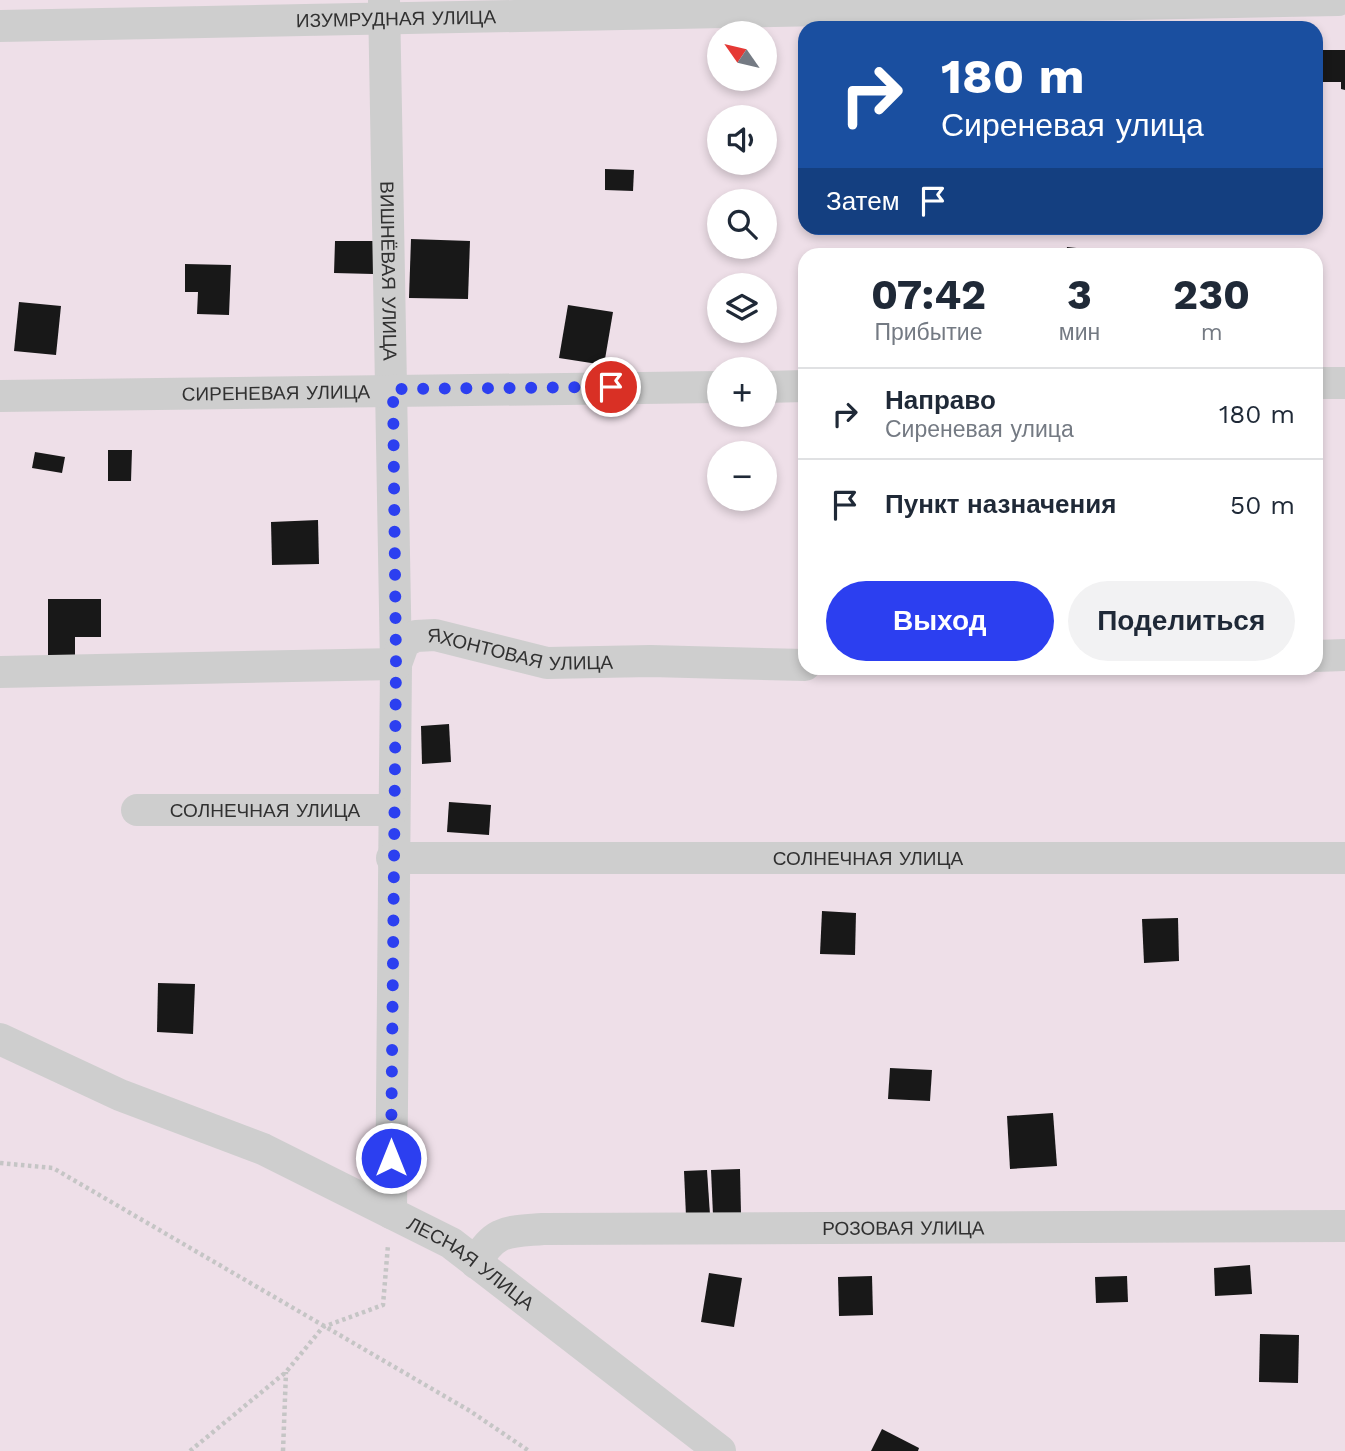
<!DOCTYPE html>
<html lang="ru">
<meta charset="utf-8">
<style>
body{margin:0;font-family:"Work Sans",sans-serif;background:#f2f2f3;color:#1f2937;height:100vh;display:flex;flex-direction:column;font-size:26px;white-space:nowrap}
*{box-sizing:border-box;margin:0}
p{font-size:23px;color:#747a83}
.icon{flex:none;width:38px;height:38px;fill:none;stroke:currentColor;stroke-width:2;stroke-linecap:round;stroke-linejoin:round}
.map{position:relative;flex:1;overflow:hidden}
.details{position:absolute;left:798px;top:248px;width:525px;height:427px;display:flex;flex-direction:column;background:#fff;border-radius:21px;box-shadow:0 4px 10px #0003}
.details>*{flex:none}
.top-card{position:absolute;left:798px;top:21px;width:525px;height:214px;border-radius:21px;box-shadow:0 4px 10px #0003;background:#1a4fa0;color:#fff;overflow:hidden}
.needle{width:46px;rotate:304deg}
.fabs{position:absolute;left:707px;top:21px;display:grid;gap:14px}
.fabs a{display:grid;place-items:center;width:70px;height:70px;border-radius:50%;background:#fff;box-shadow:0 4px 10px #0003;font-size:35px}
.pin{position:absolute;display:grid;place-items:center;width:60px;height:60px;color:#fff;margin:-30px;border:4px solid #fff;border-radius:50%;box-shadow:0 2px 7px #0007}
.me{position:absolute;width:77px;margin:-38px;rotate:0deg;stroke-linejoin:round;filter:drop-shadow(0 0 5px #0008)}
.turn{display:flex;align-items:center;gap:24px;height:147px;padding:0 28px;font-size:32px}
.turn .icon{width:91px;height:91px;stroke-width:2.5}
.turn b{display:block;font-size:49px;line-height:60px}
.then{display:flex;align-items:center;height:66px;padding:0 28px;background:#0003;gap:14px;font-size:26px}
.eta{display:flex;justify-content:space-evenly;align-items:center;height:119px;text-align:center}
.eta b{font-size:42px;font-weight:700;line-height:49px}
.cta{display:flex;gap:14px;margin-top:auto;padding:14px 28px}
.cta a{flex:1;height:80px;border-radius:42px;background:#2c3ff0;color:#fff;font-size:28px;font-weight:700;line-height:80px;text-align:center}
.cta a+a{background:#f2f2f3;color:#1f2937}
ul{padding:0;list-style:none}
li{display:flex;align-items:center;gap:21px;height:91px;padding:0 28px;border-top:2px solid #e0e1e3}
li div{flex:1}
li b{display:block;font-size:26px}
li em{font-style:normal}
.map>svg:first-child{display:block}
.green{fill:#eedfe8;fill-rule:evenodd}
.building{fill:#181818}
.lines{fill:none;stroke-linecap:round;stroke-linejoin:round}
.path{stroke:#c5c5c5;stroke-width:4.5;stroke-dasharray:3.5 3.5;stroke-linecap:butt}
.minor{stroke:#cecece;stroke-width:32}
.route{stroke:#2c3ff0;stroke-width:12;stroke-dasharray:0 21.6}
.labels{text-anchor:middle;stroke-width:7;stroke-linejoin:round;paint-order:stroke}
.street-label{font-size:19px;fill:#313131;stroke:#fff}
</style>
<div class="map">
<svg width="1345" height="1451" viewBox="0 0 1345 1451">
<rect width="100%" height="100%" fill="#fff"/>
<path class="green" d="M0 0H1345V1451H0ZM805 28H1316V228H805ZM719 33H765V79H719ZM719 117H765V163H719ZM719 201H765V247H719ZM805 256H1316V668H805ZM719 285H765V331H719ZM719 369H765V415H719ZM719 453H765V499H719Z"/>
<g class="building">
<polygon points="1321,50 1345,50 1345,90 1341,89 1341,82 1321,82"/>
<polygon points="605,169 634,170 633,191 605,190"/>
<polygon points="411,239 470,241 468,299 409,298"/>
<polygon points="335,241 374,241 373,274 334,273"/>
<polygon points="1067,247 1105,251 1104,256 1066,256"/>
<polygon points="185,264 231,265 229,315 197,314 198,292 185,292"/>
<polygon points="19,302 61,306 56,355 14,351"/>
<polygon points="568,305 613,312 604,365 559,358"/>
<polygon points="108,450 132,450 131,481 108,481"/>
<polygon points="35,452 65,457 62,473 32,468"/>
<polygon points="318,520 319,564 272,565 271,522"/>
<polygon points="48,599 101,599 101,637 75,637 75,658 48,658"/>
<polygon points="449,724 451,762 422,764 421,726"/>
<polygon points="449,802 491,805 489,835 447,832"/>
<polygon points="822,911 856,913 855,955 820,954"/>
<polygon points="1178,918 1179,961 1144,963 1142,919"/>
<polygon points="158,983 195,984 193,1034 157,1032"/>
<polygon points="890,1068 932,1070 930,1101 888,1099"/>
<polygon points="1053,1113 1057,1166 1010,1169 1007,1116"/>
<polygon points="740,1169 741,1214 713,1215 711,1170"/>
<polygon points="707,1170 710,1215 686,1216 684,1171"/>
<polygon points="1250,1265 1252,1294 1215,1296 1214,1268"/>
<polygon points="709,1273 742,1278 734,1327 701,1322"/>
<polygon points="872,1276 873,1315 839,1316 838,1277"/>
<polygon points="1127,1276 1128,1302 1096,1303 1095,1277"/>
<polygon points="1260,1334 1299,1335 1298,1383 1259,1382"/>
<polygon points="882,1429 919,1448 918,1451 871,1451"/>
</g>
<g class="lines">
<g class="path">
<polyline points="0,1163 53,1168 470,1411 529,1451"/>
<polyline points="190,1451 286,1372 323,1327 383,1305 388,1245"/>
<polyline points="283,1451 286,1372"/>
</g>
<g class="minor">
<path id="s1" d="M384 0 396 664 391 1213"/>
<path id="s2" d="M0 26 1338 0"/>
<polyline points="1316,383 1345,383"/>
<polyline points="765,387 805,386"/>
<path id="s3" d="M0 396 719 387"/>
<polyline points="1316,656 1345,655"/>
<path id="s4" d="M0 672 396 664 404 642 416 636 435 635 547 663 651 661 805 665"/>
<path id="s5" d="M137 810H393"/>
<path id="s6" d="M392 858H1345"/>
<path id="s7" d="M0 1039 120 1095 263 1149 451 1243 720 1451"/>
<path id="s8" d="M476 1263C494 1229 508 1232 543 1229L1345 1226"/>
</g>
</g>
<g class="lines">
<polyline class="route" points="391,1158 396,664 393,389 611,387"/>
</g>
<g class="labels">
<g class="street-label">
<text dy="7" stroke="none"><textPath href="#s2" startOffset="396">ИЗУМРУДНАЯ УЛИЦА</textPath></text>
<text dy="7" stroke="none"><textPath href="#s1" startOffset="271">ВИШНЁВАЯ УЛИЦА</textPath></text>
<text dy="7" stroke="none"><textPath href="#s3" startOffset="276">СИРЕНЕВАЯ УЛИЦА</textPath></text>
<text dy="7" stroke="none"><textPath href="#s4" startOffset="539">ЯХОНТОВАЯ УЛИЦА</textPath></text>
<text dy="7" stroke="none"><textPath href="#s5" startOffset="128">СОЛНЕЧНАЯ УЛИЦА</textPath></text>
<text dy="7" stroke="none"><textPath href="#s6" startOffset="476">СОЛНЕЧНАЯ УЛИЦА</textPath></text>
<text dy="7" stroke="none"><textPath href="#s8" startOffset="441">РОЗОВАЯ УЛИЦА</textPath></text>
<text dy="7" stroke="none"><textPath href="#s7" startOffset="523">ЛЕСНАЯ УЛИЦА</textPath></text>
</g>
</g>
</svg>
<div class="fabs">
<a><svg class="needle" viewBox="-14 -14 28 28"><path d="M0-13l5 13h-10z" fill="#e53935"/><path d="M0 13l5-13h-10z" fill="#747a83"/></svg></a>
<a><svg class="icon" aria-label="sound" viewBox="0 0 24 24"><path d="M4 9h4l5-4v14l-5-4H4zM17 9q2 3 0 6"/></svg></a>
<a><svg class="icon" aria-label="search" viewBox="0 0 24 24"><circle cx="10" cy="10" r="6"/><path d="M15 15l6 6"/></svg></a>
<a><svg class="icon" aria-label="layers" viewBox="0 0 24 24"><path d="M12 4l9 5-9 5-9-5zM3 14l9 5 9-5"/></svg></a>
<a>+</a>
<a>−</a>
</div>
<div class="pin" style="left:611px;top:387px;background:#d93025"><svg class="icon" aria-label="arrive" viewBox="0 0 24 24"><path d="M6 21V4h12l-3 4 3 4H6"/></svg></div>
<svg class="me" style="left:391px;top:1158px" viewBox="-20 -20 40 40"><circle r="17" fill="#2c3ff0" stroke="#fff" stroke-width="3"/><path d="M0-11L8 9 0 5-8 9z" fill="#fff"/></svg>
<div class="top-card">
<div class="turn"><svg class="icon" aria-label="right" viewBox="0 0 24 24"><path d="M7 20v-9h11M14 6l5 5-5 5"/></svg><div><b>180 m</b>Сиреневая улица</div></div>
<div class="then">Затем<svg class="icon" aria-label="arrive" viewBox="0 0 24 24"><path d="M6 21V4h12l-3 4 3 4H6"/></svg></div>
</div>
<section class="details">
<div class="eta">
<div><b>07:42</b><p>Прибытие</p></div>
<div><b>3</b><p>мин</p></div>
<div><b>230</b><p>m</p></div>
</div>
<ul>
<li><svg class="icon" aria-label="right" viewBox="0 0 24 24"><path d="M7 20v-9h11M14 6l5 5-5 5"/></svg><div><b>Направо</b><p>Сиреневая улица</p></div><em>180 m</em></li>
<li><svg class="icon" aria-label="arrive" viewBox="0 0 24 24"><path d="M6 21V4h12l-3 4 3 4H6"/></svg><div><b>Пункт назначения</b></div><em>50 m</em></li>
</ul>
<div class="cta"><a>Выход</a><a>Поделиться</a></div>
</section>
</div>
